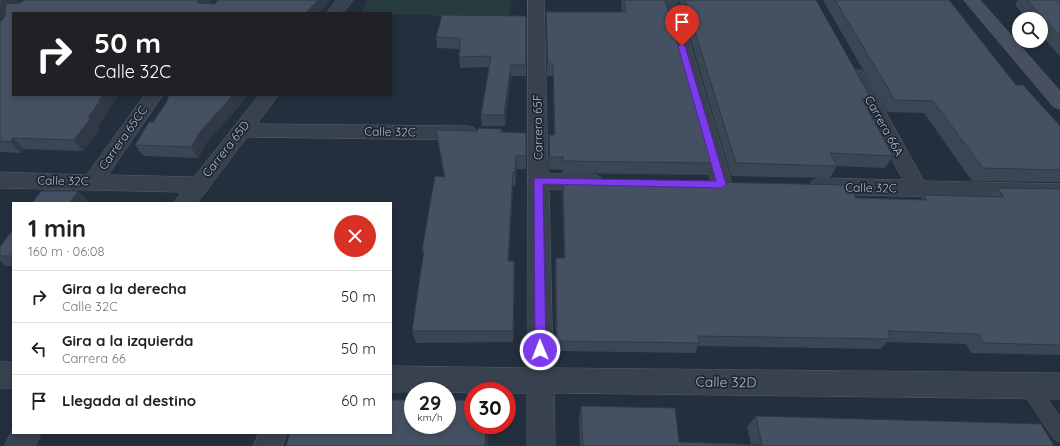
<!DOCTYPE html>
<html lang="es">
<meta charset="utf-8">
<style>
body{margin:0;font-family:Quicksand,sans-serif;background:#f2f2f2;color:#202124;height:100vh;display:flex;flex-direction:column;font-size:15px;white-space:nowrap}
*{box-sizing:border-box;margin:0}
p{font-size:13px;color:#757577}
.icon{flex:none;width:22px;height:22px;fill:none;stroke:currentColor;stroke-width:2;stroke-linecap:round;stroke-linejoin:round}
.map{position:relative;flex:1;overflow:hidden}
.details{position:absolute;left:12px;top:202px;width:380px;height:232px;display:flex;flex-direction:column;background:#fff;border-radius:0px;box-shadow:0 2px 6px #0003}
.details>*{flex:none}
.top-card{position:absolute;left:12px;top:12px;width:380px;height:84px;border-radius:0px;box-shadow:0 2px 6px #0003;background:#202124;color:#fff;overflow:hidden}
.tools{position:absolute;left:1012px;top:12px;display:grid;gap:8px}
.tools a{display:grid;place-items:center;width:36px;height:36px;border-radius:50%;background:#fff;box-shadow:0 2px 6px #0003;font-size:20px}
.speed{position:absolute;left:404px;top:382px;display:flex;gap:8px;font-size:20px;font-weight:700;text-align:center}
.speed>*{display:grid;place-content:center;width:52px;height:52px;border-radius:50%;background:#fff;box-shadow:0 2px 6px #0003;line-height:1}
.speed small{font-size:10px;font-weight:400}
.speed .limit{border:6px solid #d22;background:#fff;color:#111}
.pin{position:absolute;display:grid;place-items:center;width:34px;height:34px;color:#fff;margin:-41px -17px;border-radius:50% 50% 50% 0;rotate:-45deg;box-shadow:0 0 4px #0007}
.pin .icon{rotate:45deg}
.me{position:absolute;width:44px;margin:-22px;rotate:359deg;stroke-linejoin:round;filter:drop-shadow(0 0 3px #0008)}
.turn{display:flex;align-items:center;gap:14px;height:84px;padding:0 16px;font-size:18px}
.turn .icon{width:52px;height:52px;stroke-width:2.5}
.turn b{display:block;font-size:28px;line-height:34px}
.round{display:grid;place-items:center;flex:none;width:42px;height:42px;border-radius:21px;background:#f2f2f2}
.summary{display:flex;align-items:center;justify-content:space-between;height:68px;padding:0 16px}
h1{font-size:24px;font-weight:700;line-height:30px}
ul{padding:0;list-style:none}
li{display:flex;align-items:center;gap:12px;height:52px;padding:0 16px;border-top:1px solid #e0e0e0}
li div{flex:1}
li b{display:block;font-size:15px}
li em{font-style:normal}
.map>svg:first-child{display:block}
.green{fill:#263c3f}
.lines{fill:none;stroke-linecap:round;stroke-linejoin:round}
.lane-casing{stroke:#565f6c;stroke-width:1}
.street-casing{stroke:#565f6c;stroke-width:1}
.secondary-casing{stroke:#565f6c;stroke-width:1}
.lane{fill:#38414e;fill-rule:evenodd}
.street{fill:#38414e;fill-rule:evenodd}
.secondary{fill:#465061;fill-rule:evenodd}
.wall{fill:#3b4654}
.shaded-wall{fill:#303945}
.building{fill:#455162;stroke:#303945}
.route{fill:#7c3aed;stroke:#51269a}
.labels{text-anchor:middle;stroke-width:3.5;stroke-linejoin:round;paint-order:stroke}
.street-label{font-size:12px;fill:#b4bcc9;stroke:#1d2633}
.near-street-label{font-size:14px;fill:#b4bcc9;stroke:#1d2633}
</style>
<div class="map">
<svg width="1060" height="446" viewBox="0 0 1060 446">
<rect width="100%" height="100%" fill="#242f3e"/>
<polygon class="green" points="367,0 511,0 509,15 507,18 361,13"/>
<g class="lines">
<g class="lane-casing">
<polygon id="lane" points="1028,377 1034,379 1060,417 1060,442 1054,439 1022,391 1019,385 1022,379"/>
</g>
<g class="street-casing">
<g id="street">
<polygon points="337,0 353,0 343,13 327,13"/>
<polygon points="528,0 544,0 548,174 593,174 600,177 603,182 600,187 593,190 549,189 553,368 1060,373 1060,399 554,393 555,446 527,446 527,393 507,393 507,391 473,391 473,393 447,392 447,391 391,392 391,366 527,368"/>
<polygon points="661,0 677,0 732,184 729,189 722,192 715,189 712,184"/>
<polygon points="856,70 862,71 865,75 924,181 1060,184 1060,200 819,194 812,191 809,186 812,181 819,178 903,180 847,75 850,71"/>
<polygon points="145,95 163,95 108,175 194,177 259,95 278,95 257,124 467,126 474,128 477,133 474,138 467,140 247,137 197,203 174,203 181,192 0,188 0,172 86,175"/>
<rect x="0" y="362" width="13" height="26"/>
<polygon points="13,429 13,433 41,433 35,446 5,446"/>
<polygon points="259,433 287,433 282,446 254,446"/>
</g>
</g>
<g class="secondary-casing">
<polygon id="secondary" points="964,0 980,0 1060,91 1060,109 1054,107"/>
</g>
<use href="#lane" class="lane"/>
<use href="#street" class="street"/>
<use href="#secondary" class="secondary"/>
</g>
<g class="wall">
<polygon points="24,0 212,0 209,4 331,0 13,13 108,112 98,126 100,129 83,151 24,149 21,153 0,152 0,22 6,16 0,19 19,3 18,3 20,3"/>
<polygon points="621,0 665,0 712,163 708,175 562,173 562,170 549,169 549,135 554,135 553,76 547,76 546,12 622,12"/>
<polygon points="679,0 816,0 872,100 867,108 893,156 885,168 837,166 830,178 731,176"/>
<polygon points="823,0 949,0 1016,85 1060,126 1060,182 972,181 924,113 887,112"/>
<polygon points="1018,0 1060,0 1060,56 1041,35 1041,19 1027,19 1015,5"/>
<polygon points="526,16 526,76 511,76 505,126 482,126 481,115 490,67 460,68 459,57 459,49 437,48 436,37"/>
<polygon points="169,95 248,95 239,106 206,143 198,158 143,156 135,145 153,122 166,103"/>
<polygon points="502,132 526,133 526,169 517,169 515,186 513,186 509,261 514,261 515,273 513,342 416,343 412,331 423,255 422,250 444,177 438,143"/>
<polygon points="563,179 856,198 920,200 924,195 988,197 997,188 1060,189 1060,355 971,353 966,344 887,342 880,349 698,346 695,353 556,351 555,269 556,258 564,258 562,191"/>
<polygon points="13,229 13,266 6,266 0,261 0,247"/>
<polygon points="581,406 679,442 751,444 747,427 756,416 1054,446 580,446 579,417"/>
</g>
<g class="shaded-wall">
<polygon points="3,0 17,0 19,3 10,13 0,19 0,3"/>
<polygon points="199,0 212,0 203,12 198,3 198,1"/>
<polygon points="318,0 331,0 319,13 306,13"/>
<polygon points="511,65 511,76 505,126 504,115"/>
<polygon points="103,95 119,95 107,111 108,112 98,126 100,129 83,151 74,140 88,118"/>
<polygon points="233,95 248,95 239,106 206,143 198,158 191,147 200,132"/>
<polygon points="13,138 24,149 21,153 10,142"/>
<polygon points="516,156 517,169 515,186 515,172"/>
<polygon points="513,172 513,186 508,273 508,261"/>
<polygon points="78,191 88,201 87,203 70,203"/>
<polygon points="514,261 515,273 513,342 513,331"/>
<polygon points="486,425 489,425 488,446 485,446"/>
</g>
<g class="building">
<polygon points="0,0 3,0 0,3"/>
<polygon points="24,0 199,0 198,1 198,3 215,4 218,0 318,0 306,13 13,13 13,95 103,95 99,100 100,101 88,118 91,118 74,140 13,138 10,142 0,141 0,22 5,17 6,4 20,3"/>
<polygon points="624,0 665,0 712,163 563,161 563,157 550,157 549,135 555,135 553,64 548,64 546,12 626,12"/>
<polygon points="685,0 816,0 872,100 862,99 893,156 830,153 837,166 736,163"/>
<polygon points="835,0 949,0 1016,85 1023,85 1060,126 1060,170 983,168 933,101 895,100"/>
<polygon points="1027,0 1060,0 1060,36"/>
<polygon points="442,15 526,16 526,65 511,65 504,115 481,115 491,56 459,57 460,38 436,37"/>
<polygon points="169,95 233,95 200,132 191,147 135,145 149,122 153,122 166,103"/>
<polygon points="478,128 502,129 501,132 526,133 526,156 516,156 515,172 513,172 508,261 514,261 513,331 412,331 424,250 422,250 435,176 445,177 436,130 477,131"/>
<polygon points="563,179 848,185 856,198 926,200 924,195 1004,197 997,188 1060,189 1060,345 984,343 979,334 888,331 890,339 698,336 700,343 557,341 556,258 565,258"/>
<polygon points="41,191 78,191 70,203 32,203"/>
<polygon points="13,229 13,256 0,256 0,247"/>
<polygon points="391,400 413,400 413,425 447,425 447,400 473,400 473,425 486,425 485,446 286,446 290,433 391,433"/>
<polygon points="581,406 675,408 679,442 762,445 756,416 1041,424 1054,446 583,446"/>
</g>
<polygon class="route" points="682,44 685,46 726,184 722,188 543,184 546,350 544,353 540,355 537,353 535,350 534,181 535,178 716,181 678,46"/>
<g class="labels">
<g class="street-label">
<text transform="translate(884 126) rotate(61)" y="4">Carrera 66A</text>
<text transform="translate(538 127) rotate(-91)" y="4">Carrera 65F</text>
<text transform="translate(390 132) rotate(1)" y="4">Calle 32C</text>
<text transform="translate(123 138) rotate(-55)" y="4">Carrera 65CC</text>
<text transform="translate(226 149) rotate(-52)" y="4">Carrera 65D</text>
<text transform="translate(63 181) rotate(1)" y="4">Calle 32C</text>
<text transform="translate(871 188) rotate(1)" y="4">Calle 32C</text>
</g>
<g class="near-street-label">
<text transform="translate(726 382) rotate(1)" y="5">Calle 32D</text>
</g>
</g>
</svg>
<div class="tools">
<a><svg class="icon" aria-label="search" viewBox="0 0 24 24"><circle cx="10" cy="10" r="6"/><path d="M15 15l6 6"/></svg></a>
</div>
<div class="speed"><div>29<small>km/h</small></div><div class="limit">30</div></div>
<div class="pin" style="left:682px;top:46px;background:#d93025"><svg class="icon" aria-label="arrive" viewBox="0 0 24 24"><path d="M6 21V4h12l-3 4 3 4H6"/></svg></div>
<svg class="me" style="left:540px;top:350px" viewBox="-20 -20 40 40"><circle r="17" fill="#7c3aed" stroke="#fff" stroke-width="3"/><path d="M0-11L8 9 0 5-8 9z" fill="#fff"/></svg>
<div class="top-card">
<div class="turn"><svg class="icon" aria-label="right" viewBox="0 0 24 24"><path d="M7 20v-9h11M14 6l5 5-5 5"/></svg><div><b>50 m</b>Calle 32C</div></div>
</div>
<section class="details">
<div class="summary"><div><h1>1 min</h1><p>160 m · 06:08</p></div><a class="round" style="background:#d93025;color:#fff"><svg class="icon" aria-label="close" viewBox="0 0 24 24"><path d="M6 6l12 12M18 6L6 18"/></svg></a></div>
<ul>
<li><svg class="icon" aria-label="right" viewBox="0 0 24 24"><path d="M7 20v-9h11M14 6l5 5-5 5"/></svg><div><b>Gira a la derecha</b><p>Calle 32C</p></div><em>50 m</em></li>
<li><svg class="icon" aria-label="left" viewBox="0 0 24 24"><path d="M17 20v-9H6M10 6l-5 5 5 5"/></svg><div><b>Gira a la izquierda</b><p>Carrera 66</p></div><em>50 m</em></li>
<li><svg class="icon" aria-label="arrive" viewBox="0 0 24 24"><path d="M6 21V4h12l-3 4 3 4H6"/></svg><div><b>Llegada al destino</b></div><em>60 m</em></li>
</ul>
</section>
</div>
